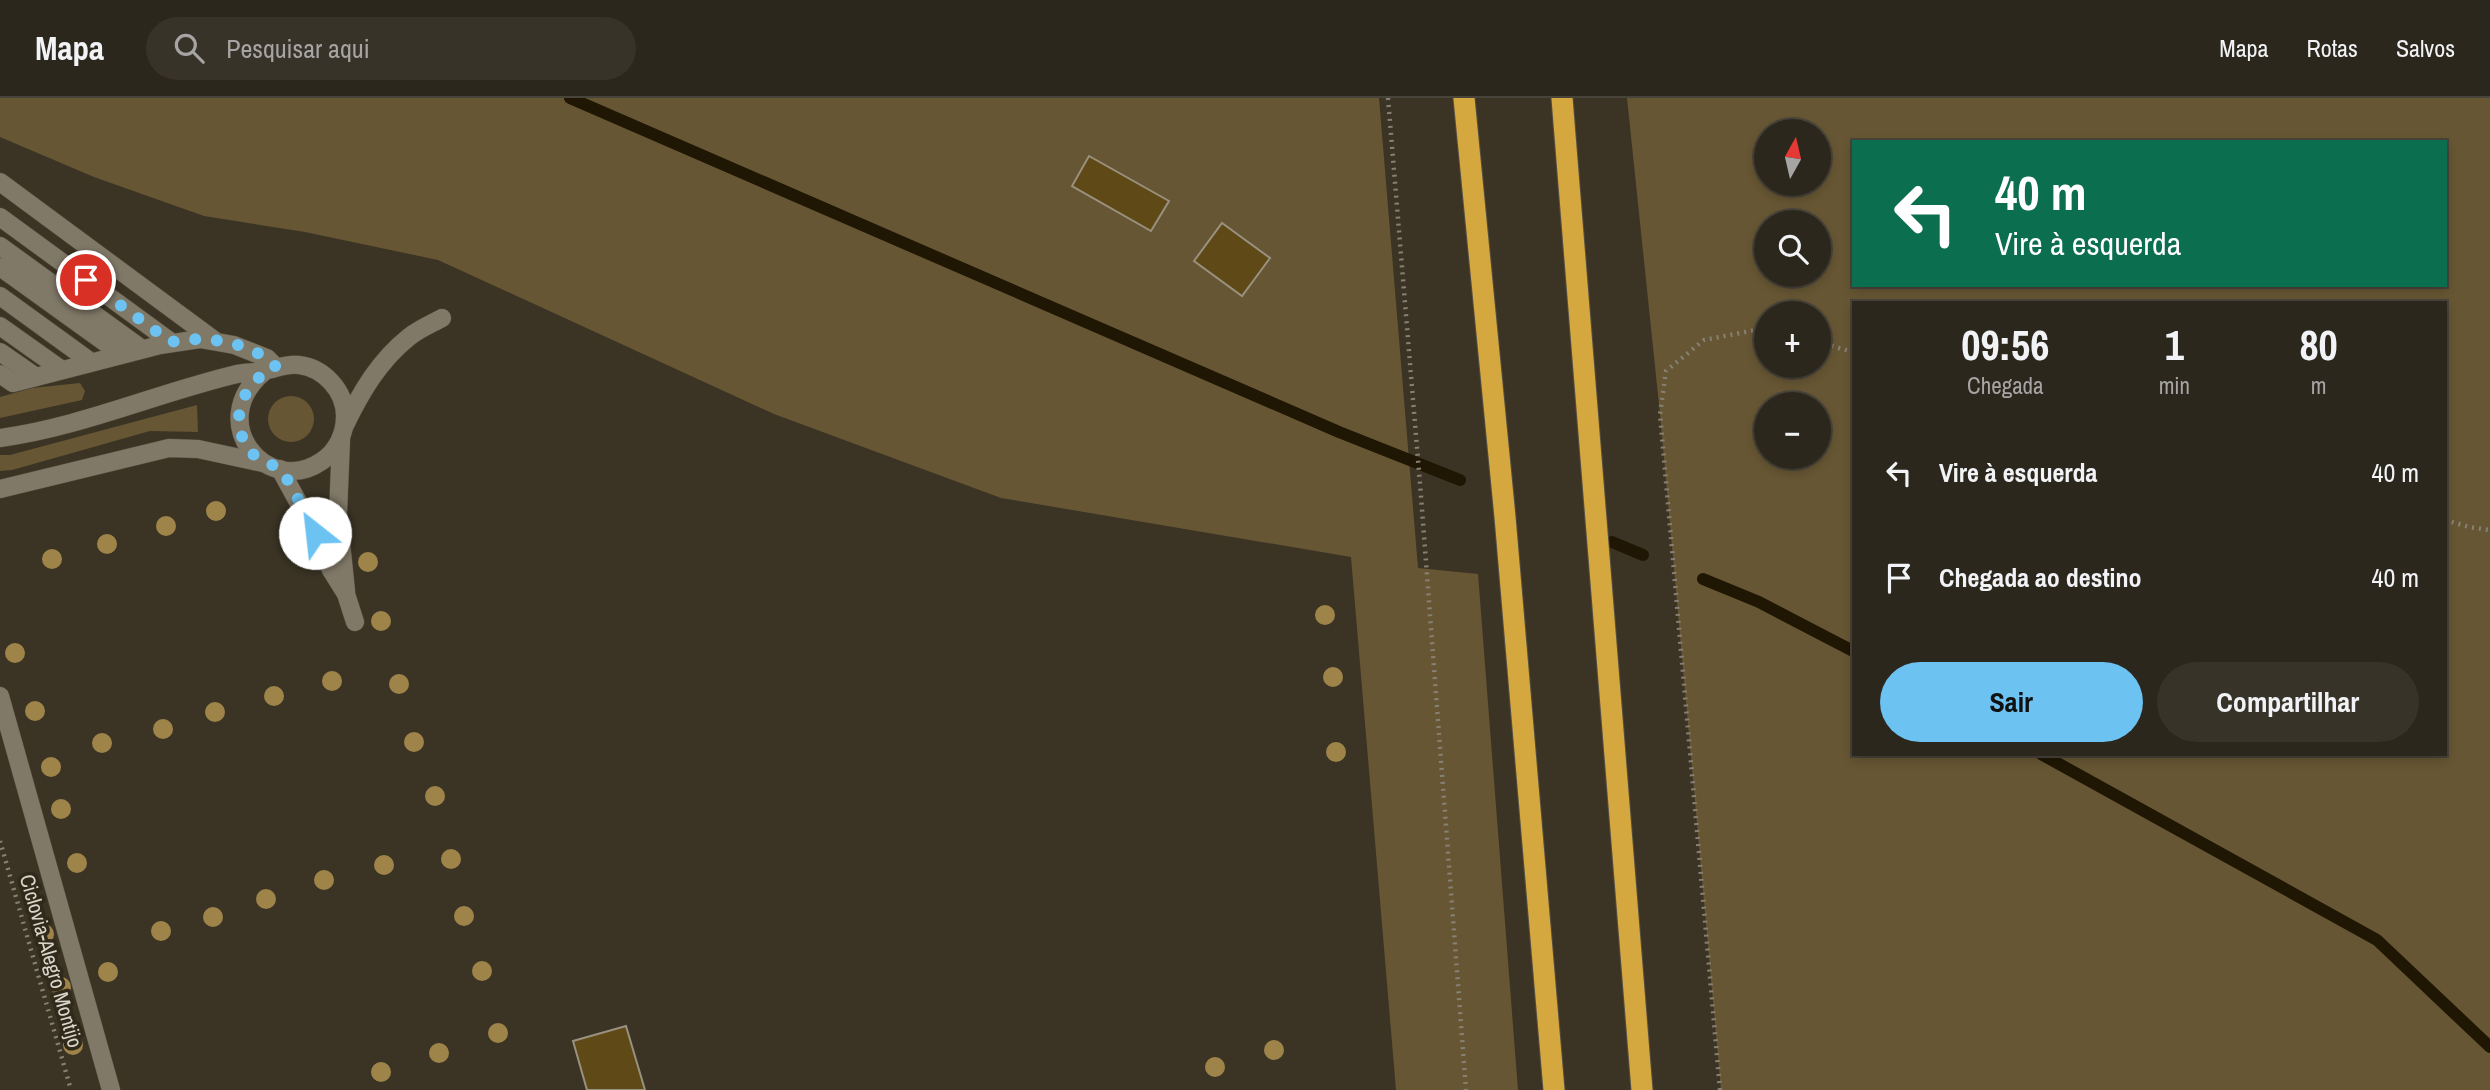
<!DOCTYPE html>
<html lang="pt">
<meta charset="utf-8">
<style>
body{margin:0;font-family:"Archivo Narrow",sans-serif;background:#383329;color:#f1f3f6;height:100vh;display:flex;flex-direction:column;font-size:26px;white-space:nowrap}
*{box-sizing:border-box;margin:0}
p{font-size:23px;color:#a6a5a3}
.icon{flex:none;width:38px;height:38px;fill:none;stroke:currentColor;stroke-width:2;stroke-linecap:round;stroke-linejoin:round}
.map{position:relative;flex:1;overflow:hidden}
.drawer{position:absolute;left:1852px;top:203px;width:595px;height:455px;display:flex;flex-direction:column;background:#2c271c;border-radius:0px;box-shadow:0 4px 10px #0003,0 0 0 2px #48443b}
.drawer>*{flex:none}
.guide{position:absolute;left:1852px;top:42px;width:595px;height:147px;border-radius:0px;box-shadow:0 4px 10px #0003,0 0 0 2px #48443b;background:#0b6e4f;color:#fff;overflow:hidden}
.needle{width:46px;rotate:8deg}
.tools{position:absolute;left:1754px;top:21px;display:grid;gap:14px}
.tools a{display:grid;place-items:center;width:77px;height:77px;border-radius:50%;background:#2c271c;box-shadow:0 4px 10px #0003,0 0 0 2px #48443b;font-size:35px}
.pin{position:absolute;display:grid;place-items:center;width:60px;height:60px;color:#fff;margin:-30px;border:4px solid #fff;border-radius:50%;box-shadow:0 2px 7px #0007}
.me{position:absolute;width:77px;margin:-38px;rotate:331deg;stroke-linejoin:round;filter:drop-shadow(0 0 5px #0008)}
.turn{display:flex;align-items:center;gap:24px;height:147px;padding:0 28px;font-size:32px}
.turn .icon{width:91px;height:91px;stroke-width:2.5}
.turn b{display:block;font-size:49px;line-height:60px}
.eta{display:flex;justify-content:space-evenly;align-items:center;height:119px;text-align:center}
.eta b{font-size:42px;font-weight:700;line-height:49px}
.primary-button{display:flex;gap:14px;margin-top:auto;padding:14px 28px}
.primary-button a{flex:1;height:80px;border-radius:42px;background:#6cc3f2;color:#111;font-size:28px;font-weight:700;line-height:80px;text-align:center}
.primary-button a+a{background:#383329;color:#f1f3f6}
ul{padding:0;list-style:none}
li{display:flex;align-items:center;gap:21px;height:105px;padding:0 28px}
li div{flex:1}
li b{display:block;font-size:26px}
li em{font-style:normal}
header{display:flex;align-items:center;gap:42px;box-sizing:border-box;height:98px;padding:0 35px;background:#2c271c;border-bottom:2px solid #48443b}
header strong{font-size:33px}
nav{display:flex;gap:38px;margin-inline-start:auto;font-size:24px}
.search{width:490px;height:63px;background:#383329;display:flex;align-items:center;gap:18px;box-sizing:border-box;padding:0 24px;border-radius:38px;color:#a6a5a3;font-size:26px}
.map>svg:first-child{display:block}
.green{fill:#665633;fill-rule:evenodd}
.lines{fill:none;stroke-linecap:round;stroke-linejoin:round}
.stream{stroke:#1f1603;stroke-width:12}
.building{fill:#5f4917;stroke:#99917f;stroke-width:2}
.minor-casing{stroke:#564f42;stroke-width:19}
.highway-casing{stroke:#564f42;stroke-width:23}
.path{stroke:#868174;stroke-width:4.5;stroke-dasharray:2 5;stroke-linecap:butt}
.minor{stroke:#817968;stroke-width:18}
.highway{stroke:#d4a73f;stroke-width:21}
.tree{fill:#9f844a}
.route{stroke:#6cc3f2;stroke-width:12;stroke-dasharray:0 21.6}
.labels{text-anchor:middle;stroke-width:7;stroke-linejoin:round;paint-order:stroke}
.street-label{font-size:21px;fill:#dad6cc;stroke:#312a1b}
</style>
<header>
<strong>Mapa</strong>
<div class="search"><svg class="icon" aria-label="search" viewBox="0 0 24 24"><circle cx="10" cy="10" r="6"/><path d="M15 15l6 6"/></svg>Pesquisar aqui</div>
<nav><a>Mapa</a><a>Rotas</a><a>Salvos</a></nav>
</header>
<div class="map">
<svg width="2490" height="992" viewBox="0 0 2490 992">
<rect width="100%" height="100%" fill="#3b3425"/>
<g class="green">
<polygon points="0,0 1379,0 1418,470 1478,476 1518,992 1396,992 1351,459 1001,400 774,316 438,162 305,134 204,118 94,79 0,39"/>
<path d="M1627 0H2490V992H1721L1660 316ZM1818 33V86H1766V33ZM1853 44H2445V187H1853ZM1818 124V177H1766V124ZM1853 205H2445V656H1853ZM1818 215V268H1766V215ZM1818 306V359H1766V306Z"/>
<polygon points="80,285 85,293 82,302 0,320 0,299 32,290"/>
<circle cx="291" cy="321" r="23"/>
<polygon points="197,307 198,334 150,333 12,372 0,373 0,357 10,357"/>
</g>
<g class="lines">
<g class="stream">
<polyline points="570,0 1339,334 1460,382"/>
<polyline points="1612,444 1643,457"/>
<polyline points="1703,481 1759,504 1853,553"/>
<polyline points="2041,656 2377,842 2490,949"/>
</g>
</g>
<g class="building">
<polygon points="1089,58 1169,103 1151,133 1072,88"/>
<polygon points="1222,125 1270,160 1242,198 1194,163"/>
<polygon points="626,928 645,992 587,992 573,943"/>
</g>
<g class="lines">
<g class="minor-casing">
<g id="minor">
<polyline points="0,84 214,242"/>
<polyline points="0,119 171,244"/>
<polyline points="0,148 142,251"/>
<polyline points="0,169 121,256"/>
<polyline points="0,198 91,264"/>
<polyline points="0,228 62,272"/>
<polyline points="0,254 36,279"/>
<polyline points="0,276 13,285 160,247 200,241 234,247 267,260 276,269"/>
<path d="M345 327C361 294 379 263 409 239 419 231 431 226 442 220"/>
<path d="M0 340C81 329 157 295 237 276 245 274 254 275 263 273 276 271 286 265 299 267 324 270 345 293 345 318 345 336 337 353 322 363 267 401 203 323 265 273"/>
<polyline points="341,343 338,415 346,493"/>
<polyline points="280,371 315,435 331,472 346,496 355,524"/>
<polyline points="0,391 169,350 198,351 263,365"/>
<polyline points="0,598 111,992"/>
</g>
</g>
<g class="highway-casing">
<g id="highway">
<polyline points="1464,0 1505,419 1554,992"/>
<polyline points="1562,0 1642,992"/>
</g>
</g>
<g class="path">
<polyline points="1388,0 1421,398 1466,992"/>
<polyline points="1818,244 1853,254"/>
<polyline points="2445,422 2469,429 2490,432"/>
<polyline points="0,743 71,992"/>
<polyline points="1720,992 1660,316 1666,273 1704,242 1766,230"/>
</g>
<use href="#minor" class="minor"/>
<use href="#highway" class="highway"/>
</g>
<g class="tree">
<circle cx="216" cy="413" r="10"/>
<circle cx="166" cy="428" r="10"/>
<circle cx="107" cy="446" r="10"/>
<circle cx="52" cy="461" r="10"/>
<circle cx="368" cy="464" r="10"/>
<circle cx="1325" cy="517" r="10"/>
<circle cx="381" cy="523" r="10"/>
<circle cx="15" cy="555" r="10"/>
<circle cx="1333" cy="579" r="10"/>
<circle cx="332" cy="583" r="10"/>
<circle cx="399" cy="586" r="10"/>
<circle cx="274" cy="598" r="10"/>
<circle cx="35" cy="613" r="10"/>
<circle cx="215" cy="614" r="10"/>
<circle cx="163" cy="631" r="10"/>
<circle cx="414" cy="644" r="10"/>
<circle cx="102" cy="645" r="10"/>
<circle cx="1336" cy="654" r="10"/>
<circle cx="51" cy="669" r="10"/>
<circle cx="435" cy="698" r="10"/>
<circle cx="61" cy="711" r="10"/>
<circle cx="451" cy="761" r="10"/>
<circle cx="77" cy="765" r="10"/>
<circle cx="384" cy="767" r="10"/>
<circle cx="324" cy="782" r="10"/>
<circle cx="266" cy="801" r="10"/>
<circle cx="464" cy="818" r="10"/>
<circle cx="213" cy="819" r="10"/>
<circle cx="161" cy="833" r="10"/>
<circle cx="44" cy="836" r="10"/>
<circle cx="482" cy="873" r="10"/>
<circle cx="108" cy="874" r="10"/>
<circle cx="61" cy="889" r="10"/>
<circle cx="498" cy="935" r="10"/>
<circle cx="73" cy="947" r="10"/>
<circle cx="1274" cy="952" r="10"/>
<circle cx="439" cy="955" r="10"/>
<circle cx="1215" cy="969" r="10"/>
<circle cx="381" cy="974" r="10"/>
</g>
<g class="lines">
<path class="route" d="M86 182 171 244C205 237 251 243 276 269 241 284 225 327 254 357 261 364 275 366 281 373 292 385 306 419 315 435"/>
</g>
<g class="labels">
<g class="street-label">
<text transform="translate(51 863) rotate(74)" y="7">Ciclovia-Alegro Montijo</text>
</g>
</g>
</svg>
<div class="tools">
<a><svg class="needle" viewBox="-14 -14 28 28"><path d="M0-13l5 13h-10z" fill="#e53935"/><path d="M0 13l5-13h-10z" fill="#a6a5a3"/></svg></a>
<a><svg class="icon" aria-label="search" viewBox="0 0 24 24"><circle cx="10" cy="10" r="6"/><path d="M15 15l6 6"/></svg></a>
<a>+</a>
<a>−</a>
</div>
<div class="pin" style="left:86px;top:182px;background:#d93025"><svg class="icon" aria-label="arrive" viewBox="0 0 24 24"><path d="M6 21V4h12l-3 4 3 4H6"/></svg></div>
<svg class="me" style="left:315px;top:435px" viewBox="-20 -20 40 40"><circle r="19" fill="#fff"/><path d="M0-13L10 11 0 6-10 11z" fill="#6cc3f2"/></svg>
<div class="guide">
<div class="turn"><svg class="icon" aria-label="left" viewBox="0 0 24 24"><path d="M17 20v-9H6M10 6l-5 5 5 5"/></svg><div><b>40 m</b>Vire à esquerda</div></div>
</div>
<section class="drawer">
<div class="eta">
<div><b>09:56</b><p>Chegada</p></div>
<div><b>1</b><p>min</p></div>
<div><b>80</b><p>m</p></div>
</div>
<ul>
<li><svg class="icon" aria-label="left" viewBox="0 0 24 24"><path d="M17 20v-9H6M10 6l-5 5 5 5"/></svg><div><b>Vire à esquerda</b></div><em>40 m</em></li>
<li><svg class="icon" aria-label="arrive" viewBox="0 0 24 24"><path d="M6 21V4h12l-3 4 3 4H6"/></svg><div><b>Chegada ao destino</b></div><em>40 m</em></li>
</ul>
<div class="primary-button"><a>Sair</a><a>Compartilhar</a></div>
</section>
</div>
